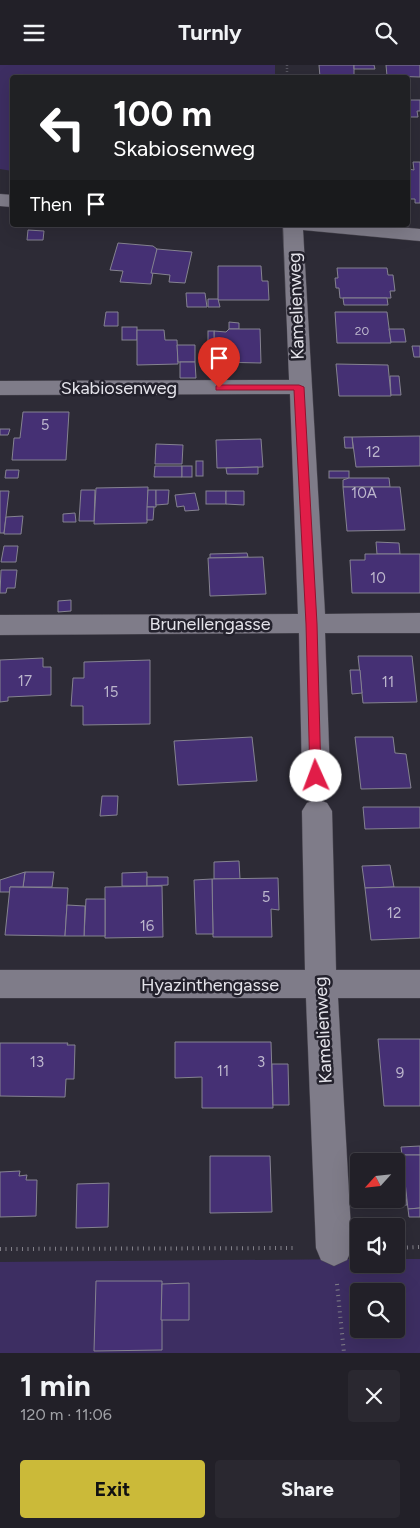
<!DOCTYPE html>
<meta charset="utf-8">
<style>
body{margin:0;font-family:Figtree,sans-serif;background:#2a2830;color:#f1f3f6;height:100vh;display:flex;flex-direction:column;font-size:19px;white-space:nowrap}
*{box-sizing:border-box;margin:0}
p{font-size:16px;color:#a2a3a8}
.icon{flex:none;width:28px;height:28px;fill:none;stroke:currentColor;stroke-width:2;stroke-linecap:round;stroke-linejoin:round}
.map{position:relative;height:1288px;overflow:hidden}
.details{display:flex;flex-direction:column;background:#222028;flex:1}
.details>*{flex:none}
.hud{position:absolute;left:10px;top:10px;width:400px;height:152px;border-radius:5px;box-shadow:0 5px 20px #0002,0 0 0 1px #3f3e45;background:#202124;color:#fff;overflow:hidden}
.needle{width:32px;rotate:243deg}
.tools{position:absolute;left:350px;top:1088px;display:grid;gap:10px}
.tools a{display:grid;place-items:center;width:55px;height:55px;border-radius:5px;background:#222028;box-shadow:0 5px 20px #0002,0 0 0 1px #3f3e45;font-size:25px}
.pin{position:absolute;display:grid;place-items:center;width:42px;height:42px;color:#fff;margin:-51px -21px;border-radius:50% 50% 50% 0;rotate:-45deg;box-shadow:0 0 5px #0007}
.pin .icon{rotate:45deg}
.me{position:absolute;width:55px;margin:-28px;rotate:358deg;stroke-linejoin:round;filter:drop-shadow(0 0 4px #0008)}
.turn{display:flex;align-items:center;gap:18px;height:105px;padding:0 20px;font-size:22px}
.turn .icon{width:65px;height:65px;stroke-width:2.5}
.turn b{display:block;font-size:35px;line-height:42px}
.then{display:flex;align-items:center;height:48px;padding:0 20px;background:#0003;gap:10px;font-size:19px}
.round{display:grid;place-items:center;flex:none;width:52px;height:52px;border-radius:5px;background:#2a2830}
.summary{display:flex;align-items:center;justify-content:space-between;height:85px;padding:0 20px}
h1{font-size:30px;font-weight:700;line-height:38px}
.action{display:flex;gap:10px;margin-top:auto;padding:10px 20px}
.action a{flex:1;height:58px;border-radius:5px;background:#cbba39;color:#111;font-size:20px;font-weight:700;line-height:58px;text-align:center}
.action a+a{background:#2a2830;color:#f1f3f6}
header{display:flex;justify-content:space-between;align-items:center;height:65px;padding:0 20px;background:#222028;font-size:22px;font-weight:700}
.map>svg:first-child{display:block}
.green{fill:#3d2e62;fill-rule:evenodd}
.building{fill:#453074;stroke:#858390}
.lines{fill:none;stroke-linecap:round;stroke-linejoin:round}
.minor-casing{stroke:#4c4952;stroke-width:1}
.path-far1{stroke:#828089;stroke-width:2.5;stroke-dasharray:0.5 2.5;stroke-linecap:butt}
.path{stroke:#828089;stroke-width:4;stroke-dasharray:1 4.5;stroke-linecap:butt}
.minor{fill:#7f7c89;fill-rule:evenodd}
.route{fill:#e11d48;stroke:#92132f}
.labels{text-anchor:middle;stroke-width:5;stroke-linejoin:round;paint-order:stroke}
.far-number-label{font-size:12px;fill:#bcb6cc}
.number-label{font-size:15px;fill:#bcb6cc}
.street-label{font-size:18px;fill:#e4e3ea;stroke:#23212c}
</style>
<header><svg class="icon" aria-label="menu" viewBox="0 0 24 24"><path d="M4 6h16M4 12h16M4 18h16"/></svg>Turnly<svg class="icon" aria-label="search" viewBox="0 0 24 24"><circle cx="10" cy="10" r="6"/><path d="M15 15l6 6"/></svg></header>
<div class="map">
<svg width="420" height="1288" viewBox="0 0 420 1288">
<rect width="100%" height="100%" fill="#2d2b36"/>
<g class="green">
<polygon points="0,0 275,0 275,12 12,12 12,106 0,104"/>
<path d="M359 1194V1199H396V1194H420V1288H0V1197ZM359 1226H396V1264H359Z"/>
</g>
<g class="building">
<polygon points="319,0 354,0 354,12 320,12"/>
<polygon points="354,0 374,0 375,4 354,4"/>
<polygon points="386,0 420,0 420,12 387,11"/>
<polygon points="408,35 420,35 420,46 417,46 418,52 408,52"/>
<polygon points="413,97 420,97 420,138 415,138 415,134 408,134 408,104 414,105"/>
<polygon points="28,165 44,166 43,175 27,175"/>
<polygon points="118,178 153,181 157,184 151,219 120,217 123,206 110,205"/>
<polygon points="157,184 192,187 185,218 169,217 170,210 151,208"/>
<polygon points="218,201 261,201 262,216 268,216 269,235 218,235"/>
<polygon points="337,203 387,203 388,210 393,210 395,226 390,226 391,233 340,233 339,223 336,223 335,213 338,213"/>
<polygon points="186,228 205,228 207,242 187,242"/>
<polygon points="343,233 387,233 388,240 344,240"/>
<polygon points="208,234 218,234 220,242 208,242"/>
<polygon points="118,247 118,261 104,261 106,247"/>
<polygon points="335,247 387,247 391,278 337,278"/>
<polygon points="229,257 239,258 239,264 229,264"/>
<rect x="122" y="262" width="15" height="13"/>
<polygon points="229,264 260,264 261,298 214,297 214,266 226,267"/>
<polygon points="389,264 404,264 406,277 391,277"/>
<polygon points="137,265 164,265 165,275 177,275 178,299 137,300"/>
<rect x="208" y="266" width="6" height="15"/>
<polygon points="177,280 195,280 195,297 178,297"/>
<polygon points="412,281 420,281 420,292 414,292"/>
<polygon points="180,297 195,297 196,313 180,313"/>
<polygon points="336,299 388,300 391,331 339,331"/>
<polygon points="390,311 399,311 401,330 391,330"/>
<polygon points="23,347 69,347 66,395 12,395 14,373 20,373"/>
<polygon points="0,364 10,364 8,370 0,370"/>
<polygon points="420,371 420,401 356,402 352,372"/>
<polygon points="344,372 352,372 353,383 345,383"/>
<polygon points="261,374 263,402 217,403 216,375"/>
<polygon points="156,379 183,380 182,399 155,399"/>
<rect x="196" y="396" width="7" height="15"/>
<polygon points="155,401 182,401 182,412 154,412"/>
<rect x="182" y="401" width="10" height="11"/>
<polygon points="258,402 258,409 227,409 226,403"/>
<polygon points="6,405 19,405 18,413 5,413"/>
<rect x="329" y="406" width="20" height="7"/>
<polygon points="349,413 389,413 390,422 343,422 343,415"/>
<polygon points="148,422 147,458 94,459 96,423"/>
<polygon points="343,422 400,422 405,465 347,466"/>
<polygon points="81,425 95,425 94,456 79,456"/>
<polygon points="148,425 156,425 156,442 147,442"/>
<polygon points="156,425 169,425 168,439 156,440"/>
<polygon points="0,426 9,426 4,468 0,468"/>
<rect x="206" y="426" width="20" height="13"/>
<polygon points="226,426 244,426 244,440 226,439"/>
<polygon points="195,428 199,445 185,446 184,441 177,442 175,430"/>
<polygon points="147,442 154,442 153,455 147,455"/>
<polygon points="75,448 76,457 63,457 63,449"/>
<polygon points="23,451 21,469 4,469 6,452"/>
<polygon points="376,477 399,478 400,489 377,489"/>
<polygon points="4,481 18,481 16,497 1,497"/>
<polygon points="247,488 248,492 210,493 210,489"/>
<polygon points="365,489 420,489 420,528 352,528 350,495 365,495"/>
<polygon points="263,492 266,529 210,531 208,493"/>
<polygon points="1,505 17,505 15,523 7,523 6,528 0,528"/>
<polygon points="71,535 71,546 58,547 58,536"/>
<polygon points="358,591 412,591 417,637 363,638"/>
<polygon points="43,593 43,602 51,602 51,630 8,632 8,636 0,637 0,595"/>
<polygon points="150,595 150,659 83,660 83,641 71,641 73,613 84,613 84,597"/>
<polygon points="350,605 360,605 362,628 352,629"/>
<polygon points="252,672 257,716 178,720 174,676"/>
<polygon points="355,672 393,672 395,688 406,689 411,723 361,724"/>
<polygon points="102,731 118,731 117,750 100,751"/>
<polygon points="363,742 420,742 420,763 365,764"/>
<polygon points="239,796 240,814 214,814 214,797"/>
<polygon points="390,800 394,822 365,823 362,801"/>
<polygon points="25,807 54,807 52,822 23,822"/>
<polygon points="25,807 23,822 10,822 10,827 0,827 0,815"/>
<polygon points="147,807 147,821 122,821 122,808"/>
<polygon points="147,812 168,812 168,820 147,821"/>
<polygon points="278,813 279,845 271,844 272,872 213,872 212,814"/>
<polygon points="212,814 213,869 196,869 194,815"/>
<polygon points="162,821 163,872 105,873 105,822"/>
<polygon points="10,822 68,823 65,871 5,870"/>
<polygon points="394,822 420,822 420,873 371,875 365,823"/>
<polygon points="86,834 105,834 105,871 84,871"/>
<polygon points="67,840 85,841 84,871 65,871"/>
<polygon points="378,974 420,974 420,1041 384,1041"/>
<polygon points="175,977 271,977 273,1043 202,1043 202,1012 175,1013"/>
<polygon points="0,978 68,978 67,980 75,980 74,1014 66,1014 65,1032 0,1031"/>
<polygon points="272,999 288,999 289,1040 273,1040"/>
<polygon points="420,1081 420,1090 402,1090 401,1082"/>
<polygon points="402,1090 420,1090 420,1143 408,1144"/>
<polygon points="210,1091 270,1091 272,1147 210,1148"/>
<polygon points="385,1093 402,1093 407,1140 390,1141 390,1134 396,1134 396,1096 386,1096"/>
<polygon points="20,1106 19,1111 27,1110 26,1115 37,1115 36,1151 0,1152 0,1107"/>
<polygon points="109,1118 108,1162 76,1163 77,1119"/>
<polygon points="420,1143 420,1152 409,1152 408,1144"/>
<polygon points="96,1216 162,1216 162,1285 94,1286"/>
<polygon points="189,1218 189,1255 161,1255 162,1219"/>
</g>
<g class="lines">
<g class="minor-casing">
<g id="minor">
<polygon points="0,129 12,130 12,142 0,141"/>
<polygon points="283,160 376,160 420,164 420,176 303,165 325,549 420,548 420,568 325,568 330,711 326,719 316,722 306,719 302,711 299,568 0,570 0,550 298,549 290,329 0,330 0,316 289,315"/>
<polygon points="317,734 327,738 332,746 336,905 420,905 420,933 338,933 352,1183 347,1195 334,1201 321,1195 316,1183 306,933 0,933 0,905 305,905 302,746 307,738"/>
</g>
</g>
<polyline class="path-far1" points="287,0 287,12"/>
<g class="path">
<polyline points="396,1183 420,1182"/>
<polyline points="0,1184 296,1183"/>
<polyline points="337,1219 344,1288"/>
</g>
<use href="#minor" class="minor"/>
</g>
<polygon class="route" points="219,320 299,320 304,322 317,559 321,711 320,715 311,715 310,711 306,559 294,325 216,325 216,321"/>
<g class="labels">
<g class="far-number-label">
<text x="362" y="270">20</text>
</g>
<g class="number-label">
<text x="45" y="365">5</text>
<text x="373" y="392">12</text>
<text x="364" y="433">10A</text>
<text x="378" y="518">10</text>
<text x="25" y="621">17</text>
<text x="388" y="622">11</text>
<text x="111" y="632">15</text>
<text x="266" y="837">5</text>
<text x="394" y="853">12</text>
<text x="147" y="866">16</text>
<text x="37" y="1002">13</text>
<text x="261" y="1002">3</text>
<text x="223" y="1011">11</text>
<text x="400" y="1013">9</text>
</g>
<g class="street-label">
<text transform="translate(296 241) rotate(-92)" y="6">Kamelienweg</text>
<text x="119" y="329">Skabiosenweg</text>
<text x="210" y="565">Brunellengasse</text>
<text x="210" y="926">Hyazinthengasse</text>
<text transform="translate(323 965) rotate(-93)" y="6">Kamelienweg</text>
</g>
</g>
</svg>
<div class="tools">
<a><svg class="needle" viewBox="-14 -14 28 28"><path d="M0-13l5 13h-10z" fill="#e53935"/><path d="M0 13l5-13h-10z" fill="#a2a3a8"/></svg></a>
<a><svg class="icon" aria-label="sound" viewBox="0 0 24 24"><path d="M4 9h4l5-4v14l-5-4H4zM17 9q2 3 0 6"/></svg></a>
<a><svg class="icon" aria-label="search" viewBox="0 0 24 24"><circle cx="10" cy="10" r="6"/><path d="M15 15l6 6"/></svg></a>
</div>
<div class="pin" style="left:219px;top:323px;background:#d93025"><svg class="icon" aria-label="arrive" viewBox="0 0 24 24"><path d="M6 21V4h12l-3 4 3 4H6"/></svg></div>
<svg class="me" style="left:316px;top:711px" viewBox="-20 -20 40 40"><circle r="19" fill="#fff"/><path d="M0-13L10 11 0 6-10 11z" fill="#e11d48"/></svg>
<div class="hud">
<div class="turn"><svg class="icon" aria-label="left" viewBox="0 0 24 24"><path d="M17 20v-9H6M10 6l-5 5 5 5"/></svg><div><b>100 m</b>Skabiosenweg</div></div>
<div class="then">Then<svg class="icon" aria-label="arrive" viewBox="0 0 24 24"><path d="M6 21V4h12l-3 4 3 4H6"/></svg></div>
</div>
</div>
<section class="details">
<div class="summary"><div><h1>1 min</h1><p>120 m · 11:06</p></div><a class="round"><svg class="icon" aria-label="close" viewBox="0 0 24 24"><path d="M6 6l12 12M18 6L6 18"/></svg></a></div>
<div class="action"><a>Exit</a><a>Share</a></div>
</section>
